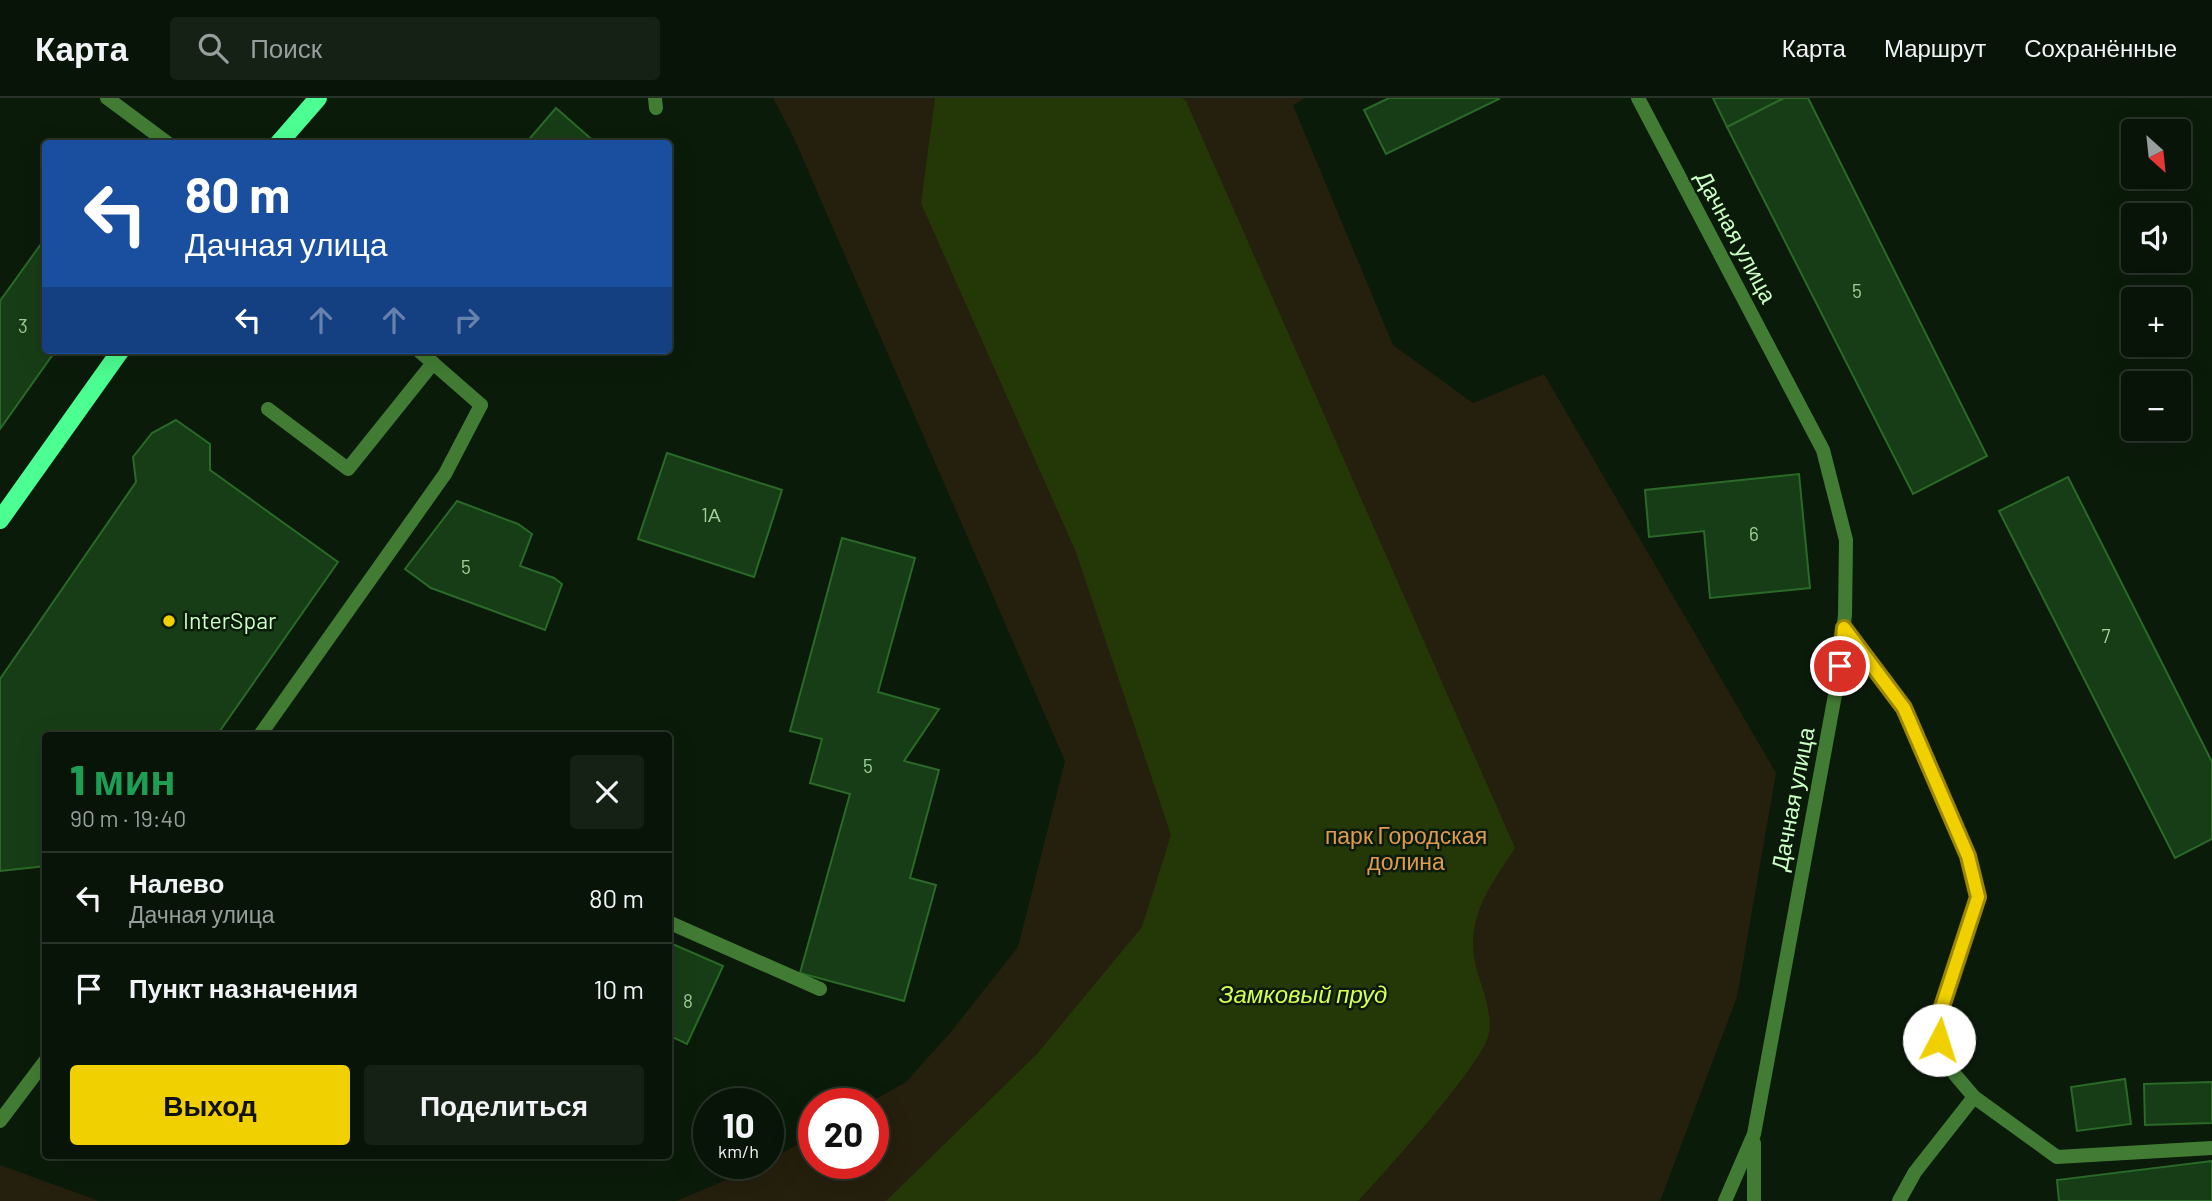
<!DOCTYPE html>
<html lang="ru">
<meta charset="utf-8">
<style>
body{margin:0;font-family:Barlow,sans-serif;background:#162116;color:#f1f3f6;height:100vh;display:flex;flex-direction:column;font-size:26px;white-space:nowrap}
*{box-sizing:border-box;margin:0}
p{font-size:23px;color:#989e9c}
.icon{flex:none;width:38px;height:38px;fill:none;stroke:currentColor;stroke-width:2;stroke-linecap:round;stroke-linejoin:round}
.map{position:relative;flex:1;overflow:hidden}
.details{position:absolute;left:42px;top:634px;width:630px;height:427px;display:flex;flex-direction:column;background:#081408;border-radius:7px;box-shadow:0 7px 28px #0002,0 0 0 2px #293329}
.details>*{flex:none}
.top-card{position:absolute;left:42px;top:42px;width:630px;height:214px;border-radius:7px;box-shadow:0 7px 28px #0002,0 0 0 2px #293329;background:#1a4fa0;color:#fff;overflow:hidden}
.needle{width:46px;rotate:153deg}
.controls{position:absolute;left:2121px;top:21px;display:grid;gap:14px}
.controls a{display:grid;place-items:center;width:70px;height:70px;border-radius:7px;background:#081408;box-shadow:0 7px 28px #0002,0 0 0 2px #293329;font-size:35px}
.speed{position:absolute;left:693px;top:990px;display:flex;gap:14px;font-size:35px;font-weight:700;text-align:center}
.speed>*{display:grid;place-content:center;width:91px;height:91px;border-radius:50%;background:#081408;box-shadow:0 7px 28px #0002,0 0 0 2px #293329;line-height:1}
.speed small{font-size:18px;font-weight:400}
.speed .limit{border:10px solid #d22;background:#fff;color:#111}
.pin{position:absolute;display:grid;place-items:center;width:60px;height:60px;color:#fff;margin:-30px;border:4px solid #fff;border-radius:50%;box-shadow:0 2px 7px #0007}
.me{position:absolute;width:77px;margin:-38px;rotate:5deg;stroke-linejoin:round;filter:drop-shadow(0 0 5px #0008)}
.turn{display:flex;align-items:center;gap:24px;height:147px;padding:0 28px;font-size:32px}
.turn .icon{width:91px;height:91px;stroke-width:2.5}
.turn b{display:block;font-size:49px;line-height:60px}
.lanes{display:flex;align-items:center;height:66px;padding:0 28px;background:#0003;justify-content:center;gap:35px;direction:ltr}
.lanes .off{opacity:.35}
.round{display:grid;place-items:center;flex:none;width:74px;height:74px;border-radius:7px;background:#162116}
.summary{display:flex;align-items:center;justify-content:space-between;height:119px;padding:0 28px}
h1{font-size:42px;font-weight:800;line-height:52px;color:#1e9e55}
.cta{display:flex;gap:14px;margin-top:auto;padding:14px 28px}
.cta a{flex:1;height:80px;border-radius:7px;background:#f0d000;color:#111;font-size:28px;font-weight:800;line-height:80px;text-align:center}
.cta a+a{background:#162116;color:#f1f3f6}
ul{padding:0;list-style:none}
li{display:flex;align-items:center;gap:21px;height:91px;padding:0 28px;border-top:2px solid #293329}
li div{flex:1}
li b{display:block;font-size:26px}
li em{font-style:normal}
header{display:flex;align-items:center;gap:42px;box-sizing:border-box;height:98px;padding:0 35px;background:#081408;border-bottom:2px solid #293329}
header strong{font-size:33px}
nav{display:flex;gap:38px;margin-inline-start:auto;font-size:24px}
.search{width:490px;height:63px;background:#162116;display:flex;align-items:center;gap:18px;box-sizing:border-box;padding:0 24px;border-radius:7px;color:#989e9c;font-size:26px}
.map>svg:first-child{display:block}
.green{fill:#251f0d}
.water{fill:#243807}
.building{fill:#173d16;stroke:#2a6927;stroke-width:2}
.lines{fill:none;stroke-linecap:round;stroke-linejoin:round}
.lane{stroke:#427c34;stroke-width:14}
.street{stroke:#427c34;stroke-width:14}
.primary{stroke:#4cff92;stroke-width:18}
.route-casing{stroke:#9c8700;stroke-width:18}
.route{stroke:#f0d000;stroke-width:12}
.poi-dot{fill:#f0d000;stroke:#0b1b0a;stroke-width:2.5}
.labels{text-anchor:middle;stroke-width:5;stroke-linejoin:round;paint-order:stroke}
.number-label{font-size:19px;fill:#9fce99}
.street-label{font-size:23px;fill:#ccffc5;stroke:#0b1b0a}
.poi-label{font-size:23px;fill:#ccffc5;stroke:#0b1b0a;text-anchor:start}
.park-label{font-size:23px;fill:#e09a4f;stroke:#0b1b0a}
.water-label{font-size:24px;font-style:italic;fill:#d7ff53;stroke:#0b1b0a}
</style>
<header>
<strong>Карта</strong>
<div class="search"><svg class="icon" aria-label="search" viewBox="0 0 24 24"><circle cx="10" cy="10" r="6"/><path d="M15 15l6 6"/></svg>Поиск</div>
<nav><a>Карта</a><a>Маршрут</a><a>Сохранённые</a></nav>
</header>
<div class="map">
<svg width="2212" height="1103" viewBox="0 0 2212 1103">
<rect width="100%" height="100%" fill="#0b1b0a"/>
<g class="green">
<polygon points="773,0 1305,0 1293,7 1393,247 1473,305 1544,276 1776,675 1737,899 1660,1103 676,1103 764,1066 768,1066 768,1063 814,1037 814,1066 873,1066 873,1006 867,1006 906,984 950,935 1018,849 1065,663 793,38"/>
<polygon points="0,1067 99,1103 0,1103"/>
</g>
<path class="water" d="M935 0H1182L1186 3 1515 750C1489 790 1463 822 1477 873 1483 893 1492 914 1489 935 1486 962 1382 1078 1358 1103H886L1037 956 1142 829 1171 737 1076 454 921 105Z"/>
<g class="building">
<polygon points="1389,0 1498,0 1499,1 1386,56 1364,12"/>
<polygon points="1713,0 1784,0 1727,29"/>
<polygon points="1784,0 1808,0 1987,358 1913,396 1727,29"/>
<polygon points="556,10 597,46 525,46"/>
<polygon points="46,139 46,252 56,252 0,331 0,203"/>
<polygon points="176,322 210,346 210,372 338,464 217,637 46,637 46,768 0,773 0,581 136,384 133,359 152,335"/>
<polygon points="667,355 782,392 754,479 638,441"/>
<polygon points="1799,376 1810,490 1710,500 1704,433 1649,439 1645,392"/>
<polygon points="2068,379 2212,664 2212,741 2175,760 1999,413"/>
<polygon points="457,403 518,426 532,436 520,468 554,480 562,486 545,532 431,490 405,471"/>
<polygon points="842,440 915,460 878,594 939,611 904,663 939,672 910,780 936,787 904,903 800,875 850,696 810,685 822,641 790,633"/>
<polygon points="668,844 723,868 687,946 668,937"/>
<polygon points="2125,981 2131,1026 2077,1033 2071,989"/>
<polygon points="2212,984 2212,1025 2145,1027 2144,986"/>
<polygon points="2212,1063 2212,1103 2059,1103 2057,1082"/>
</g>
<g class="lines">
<g class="lane">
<polyline points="655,0 656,10"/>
<polyline points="268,311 348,371 433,265"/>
<polyline points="1844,530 1904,610 1968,758 1978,798 1937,924 1941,960 1974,999 2057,1059 2212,1050"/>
<polyline points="260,637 445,376 481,307"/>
<polyline points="668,824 820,891"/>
<polyline points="0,1023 46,962"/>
<polyline points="1899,1103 1915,1074 1974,999"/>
</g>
<g class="street">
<polyline points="107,0 169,46"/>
<polyline points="1638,0 1823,352 1846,442 1845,517 1837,586 1754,1036 1725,1103"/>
<polyline points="418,252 481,307"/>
<polyline points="1754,1103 1754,1045"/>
</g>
<g class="primary">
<polyline points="278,46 318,0"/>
<polyline points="0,422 121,252"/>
</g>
</g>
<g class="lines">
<g class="route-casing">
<polyline id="route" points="1840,568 1844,530 1904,610 1968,758 1978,799 1937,924 1939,942"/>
</g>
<use href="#route" class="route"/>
</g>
<circle class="poi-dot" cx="169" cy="523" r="7"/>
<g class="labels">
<g class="number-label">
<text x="1857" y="200">5</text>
<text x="23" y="235">3</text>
<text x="711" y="424">1А</text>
<text x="1754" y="443">6</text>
<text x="466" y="476">5</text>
<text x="2106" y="545">7</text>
<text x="868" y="675">5</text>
<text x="688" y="910">8</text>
</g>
<g class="street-label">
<text transform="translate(1736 139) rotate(62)" y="8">Дачная улица</text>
<text transform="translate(1793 701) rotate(-79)" y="8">Дачная улица</text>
</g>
<g class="poi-label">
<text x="183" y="531">InterSpar</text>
</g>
<g class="park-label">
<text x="1406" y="746">парк Городская<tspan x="1406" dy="26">долина</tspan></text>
</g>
<g class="water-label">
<text x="1303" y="905">Замковый пруд</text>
</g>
</g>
</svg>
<div class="controls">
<a><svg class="needle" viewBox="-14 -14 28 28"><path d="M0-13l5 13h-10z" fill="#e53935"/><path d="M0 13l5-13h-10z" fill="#989e9c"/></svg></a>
<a><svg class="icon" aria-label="sound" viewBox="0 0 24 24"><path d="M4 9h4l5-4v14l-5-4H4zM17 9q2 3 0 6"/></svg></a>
<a>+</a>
<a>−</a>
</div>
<div class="speed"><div>10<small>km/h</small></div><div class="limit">20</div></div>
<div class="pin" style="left:1840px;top:568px;background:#d93025"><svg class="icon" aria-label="arrive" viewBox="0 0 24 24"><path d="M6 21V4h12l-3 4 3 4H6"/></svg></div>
<svg class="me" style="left:1939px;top:942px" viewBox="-20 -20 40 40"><circle r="19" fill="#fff"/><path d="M0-13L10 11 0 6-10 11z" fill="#f0d000"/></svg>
<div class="top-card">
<div class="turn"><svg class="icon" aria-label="left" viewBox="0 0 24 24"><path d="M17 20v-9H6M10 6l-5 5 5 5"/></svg><div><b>80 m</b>Дачная улица</div></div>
<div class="lanes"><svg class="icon" aria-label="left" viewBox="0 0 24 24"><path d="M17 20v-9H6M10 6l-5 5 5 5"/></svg><svg class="icon off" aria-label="ahead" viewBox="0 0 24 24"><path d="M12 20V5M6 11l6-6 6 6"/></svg><svg class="icon off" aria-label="ahead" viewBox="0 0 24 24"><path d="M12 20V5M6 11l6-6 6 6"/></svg><svg class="icon off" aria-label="right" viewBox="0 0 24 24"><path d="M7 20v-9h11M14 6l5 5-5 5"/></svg></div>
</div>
<section class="details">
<div class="summary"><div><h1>1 мин</h1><p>90 m · 19:40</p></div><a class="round"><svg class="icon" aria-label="close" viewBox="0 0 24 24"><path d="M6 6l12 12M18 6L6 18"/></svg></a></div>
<ul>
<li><svg class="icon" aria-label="left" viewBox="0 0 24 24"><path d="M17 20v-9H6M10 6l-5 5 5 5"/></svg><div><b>Налево</b><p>Дачная улица</p></div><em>80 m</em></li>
<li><svg class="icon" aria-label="arrive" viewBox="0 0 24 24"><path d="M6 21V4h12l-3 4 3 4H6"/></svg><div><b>Пункт назначения</b></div><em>10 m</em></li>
</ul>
<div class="cta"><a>Выход</a><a>Поделиться</a></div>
</section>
</div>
